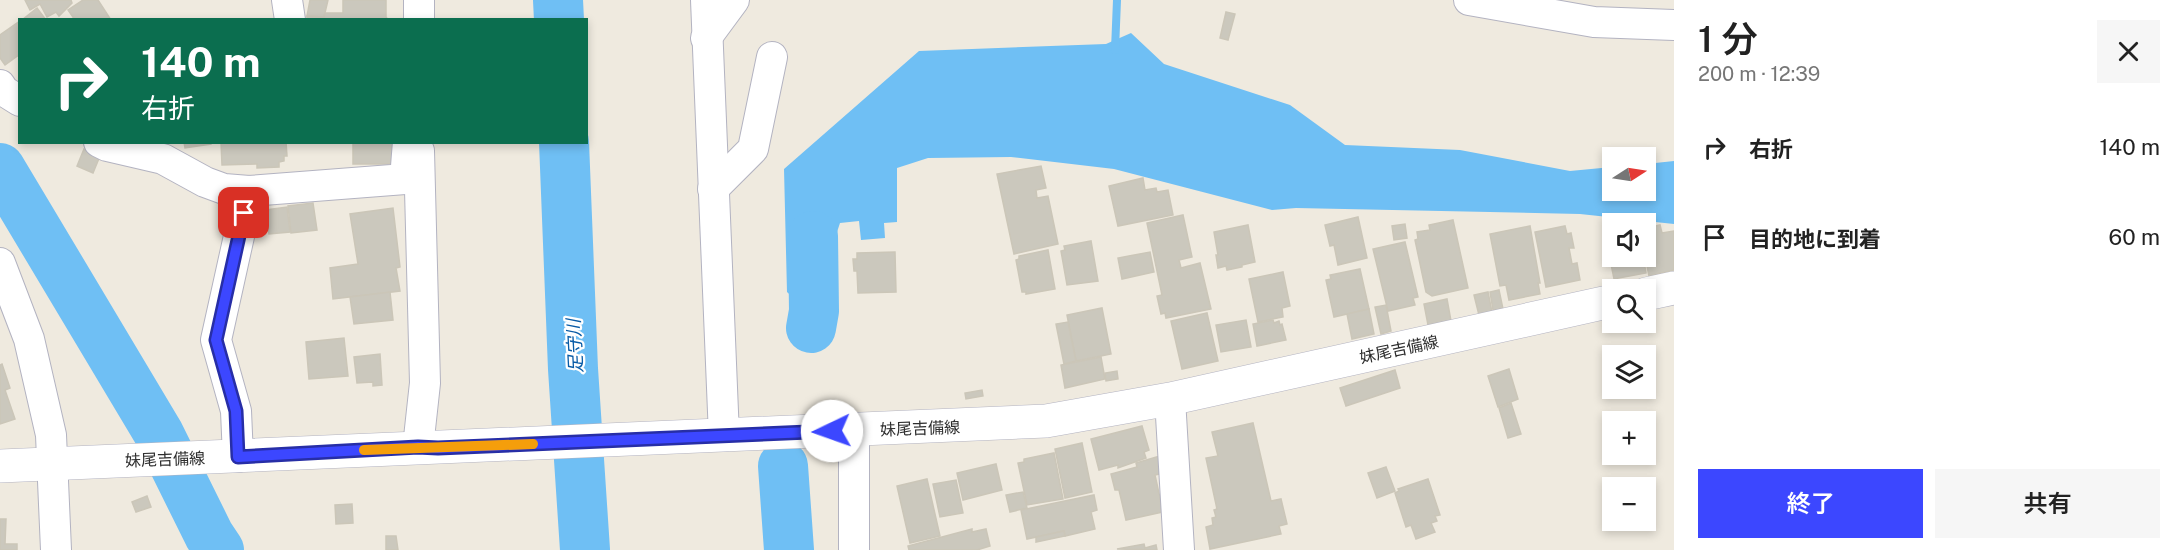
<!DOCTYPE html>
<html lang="ja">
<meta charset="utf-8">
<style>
body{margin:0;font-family:"Public Sans","Noto Sans JP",sans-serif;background:#f6f6f6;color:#222;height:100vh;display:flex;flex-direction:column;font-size:22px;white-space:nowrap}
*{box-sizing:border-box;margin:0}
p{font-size:20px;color:#767676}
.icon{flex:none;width:33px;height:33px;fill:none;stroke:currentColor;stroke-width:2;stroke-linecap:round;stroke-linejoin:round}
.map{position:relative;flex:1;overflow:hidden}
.drawer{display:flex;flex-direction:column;background:#fff;width:510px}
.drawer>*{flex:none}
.top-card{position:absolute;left:18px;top:18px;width:570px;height:126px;border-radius:0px;box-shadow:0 3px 9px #0003;background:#0b6e4f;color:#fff;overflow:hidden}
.needle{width:39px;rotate:78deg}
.tools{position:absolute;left:1602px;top:147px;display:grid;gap:12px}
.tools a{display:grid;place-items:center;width:54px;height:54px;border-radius:0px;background:#fff;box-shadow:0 3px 9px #0003;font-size:30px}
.pin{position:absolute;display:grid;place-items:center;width:51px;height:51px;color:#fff;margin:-26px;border-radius:12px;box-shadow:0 3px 9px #0006}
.me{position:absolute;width:66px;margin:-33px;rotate:267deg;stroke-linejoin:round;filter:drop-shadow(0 0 4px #0008)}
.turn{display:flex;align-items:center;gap:21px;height:126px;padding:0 24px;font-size:27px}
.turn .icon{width:78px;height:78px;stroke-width:2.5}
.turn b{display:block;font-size:42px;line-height:51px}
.round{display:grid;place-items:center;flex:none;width:63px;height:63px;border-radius:0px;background:#f6f6f6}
.overview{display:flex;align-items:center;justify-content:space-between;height:102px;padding:0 24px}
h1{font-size:36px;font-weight:600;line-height:45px}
.cta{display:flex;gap:12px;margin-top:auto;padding:12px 24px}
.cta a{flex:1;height:69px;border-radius:0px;background:#3c47ff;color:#fff;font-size:24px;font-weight:600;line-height:69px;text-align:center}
.cta a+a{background:#f6f6f6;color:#222}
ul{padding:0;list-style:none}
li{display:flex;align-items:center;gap:18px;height:90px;padding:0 24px}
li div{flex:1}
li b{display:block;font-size:22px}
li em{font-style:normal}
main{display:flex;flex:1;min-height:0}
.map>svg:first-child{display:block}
.water{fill:#6fbff4}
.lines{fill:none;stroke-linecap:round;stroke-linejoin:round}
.stream{stroke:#6fbff4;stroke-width:8}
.river{stroke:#6fbff4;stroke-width:50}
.building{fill:#cbc8bd;stroke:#cbc6b8;stroke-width:1.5}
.minor-casing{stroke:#b3b3c1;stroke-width:32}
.secondary-casing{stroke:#b3b3c1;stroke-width:34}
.minor{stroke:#fff;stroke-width:30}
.secondary{stroke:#fff;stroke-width:33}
.route-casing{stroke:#272ea6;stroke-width:15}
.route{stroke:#3c47ff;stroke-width:10}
.slow{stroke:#f59e0b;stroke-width:10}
.labels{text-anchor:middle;stroke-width:4.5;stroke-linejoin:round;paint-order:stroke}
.street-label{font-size:16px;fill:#2d2d2d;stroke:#fff}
.water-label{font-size:18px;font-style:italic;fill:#085ba6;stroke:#fff}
</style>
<main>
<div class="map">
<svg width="1674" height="550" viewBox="0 0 1674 550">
<rect width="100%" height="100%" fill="#efeadf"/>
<polygon class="water" points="1131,33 1164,64 1290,105 1345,145 1460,150 1570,171 1612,167 1612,190 1646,190 1646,164 1674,161 1674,224 1580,214 1296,208 1272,210 1114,169 1011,157 928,158 897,168 897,222 884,223 885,238 861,240 859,221 840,223 828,259 829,294 823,303 802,306 787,292 784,169 919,51 1106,44"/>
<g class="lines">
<polyline class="stream" points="1115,50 1117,0"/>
<g class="river">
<polyline points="558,0 559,20"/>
<polyline points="564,142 573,369 585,550"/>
<polyline points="0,168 159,434 209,535 219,550"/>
<polyline points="811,328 814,311 813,236"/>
<polyline points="783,466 789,550"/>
</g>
</g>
<g class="building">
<polygon points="25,0 71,0 72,3 59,16 56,12 47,17 40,4 30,10"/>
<polygon points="83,0 98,0 111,20 75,20 68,10"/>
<polygon points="310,0 328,0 324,17 307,16"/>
<polygon points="343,0 386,0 386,17 388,20 307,20 307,16 324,17 325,13 343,13"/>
<polygon points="37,8 46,20 22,20"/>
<polygon points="1226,12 1235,14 1228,40 1220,38"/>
<polygon points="20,21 20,54 5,65 0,58 0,35"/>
<polygon points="184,142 211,142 211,144 185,148"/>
<polygon points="221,142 286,142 287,156 284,156 284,161 279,162 279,167 257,168 257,164 222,165"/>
<rect x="353" y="142" width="40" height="22"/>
<polygon points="84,149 100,156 93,173 77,166"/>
<polygon points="1041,166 1046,188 1036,190 1037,198 1048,196 1058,244 1014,254 997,174"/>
<polygon points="1143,178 1145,190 1156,188 1157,192 1168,190 1173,215 1118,226 1109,186"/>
<polygon points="313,203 317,230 291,233 288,206"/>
<polygon points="287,207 290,232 269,234 266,210"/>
<polygon points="393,208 400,267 396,268 400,291 333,299 330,268 358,264 350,214"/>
<polygon points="1183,215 1192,257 1179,260 1181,268 1200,263 1211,309 1166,318 1165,313 1161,314 1157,296 1162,295 1147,223"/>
<polygon points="1358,217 1367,258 1338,265 1334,245 1330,246 1325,225"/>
<polygon points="1453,220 1468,288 1432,296 1426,292 1415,240 1418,239 1417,232 1430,230 1429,225"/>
<polygon points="1405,224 1407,238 1394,240 1392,226"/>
<polygon points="1248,225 1255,262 1242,265 1242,267 1227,270 1226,266 1218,268 1216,255 1218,255 1214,232"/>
<polygon points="1660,225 1662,233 1674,231 1674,270 1649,276 1645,256 1646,228"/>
<polygon points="1530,226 1540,283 1538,283 1540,294 1509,300 1506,285 1500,286 1490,234"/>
<polygon points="1565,226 1567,234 1571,233 1574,248 1569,248 1572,264 1577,263 1580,280 1546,287 1535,232"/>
<polygon points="1612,238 1612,256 1643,256 1646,273 1614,279 1606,239"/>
<polygon points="1091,241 1098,281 1067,285 1061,251 1065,250 1064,246"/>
<polygon points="1405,242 1418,297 1413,298 1415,305 1388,311 1373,249"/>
<polygon points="1048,250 1055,289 1026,294 1026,292 1022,292 1016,260 1019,259 1019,256"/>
<polygon points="895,252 896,292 858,293 857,271 854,271 853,259 857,259 857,253"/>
<polygon points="1150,252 1154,272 1122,279 1118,258"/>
<polygon points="1360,269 1369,309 1334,317 1326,280 1331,279 1330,275"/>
<polygon points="1283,272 1290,306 1282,308 1283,317 1258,322 1249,279"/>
<polygon points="1499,290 1503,309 1493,310 1490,292"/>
<polygon points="390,292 393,320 354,324 350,297"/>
<polygon points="1488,292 1492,312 1479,315 1474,295"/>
<polygon points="1447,299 1451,321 1428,325 1424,304"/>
<polygon points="1386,305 1391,331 1381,334 1375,307"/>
<polygon points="1102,308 1111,354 1076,361 1067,315"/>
<polygon points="1369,309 1374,334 1352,339 1347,314"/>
<polygon points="1207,313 1218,361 1182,369 1171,321"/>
<polygon points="1246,320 1251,347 1221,352 1216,325"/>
<polygon points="1273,320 1274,323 1279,321 1280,325 1282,324 1286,340 1257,346 1253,324"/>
<polygon points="1068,322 1076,361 1064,364 1056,324"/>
<polygon points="344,338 348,376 309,379 306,342"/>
<polygon points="380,354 382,385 373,386 373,382 357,383 354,357"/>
<polygon points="1101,357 1105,379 1065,388 1061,365"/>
<polygon points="2,364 10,388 5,390 15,419 0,424 0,365"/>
<polygon points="1509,369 1518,399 1498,407 1488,376"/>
<polygon points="1395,370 1400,388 1346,406 1340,388"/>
<polygon points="1117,371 1118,379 1106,381 1105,373"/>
<polygon points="982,390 983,396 966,399 965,393"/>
<polygon points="1511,403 1521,434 1508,438 1499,408"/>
<polygon points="1253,423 1271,501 1281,499 1287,524 1279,526 1281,534 1210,549 1206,527 1213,525 1212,518 1216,517 1214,510 1217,509 1206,458 1218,456 1212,432"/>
<polygon points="1142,426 1149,450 1144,452 1146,458 1118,468 1118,465 1099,470 1091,439"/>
<polygon points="1082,443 1092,492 1065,498 1055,449"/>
<polygon points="1054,453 1063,499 1027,505 1018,463 1024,462 1024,459"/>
<polygon points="1160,456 1164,473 1155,475 1163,512 1126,520 1119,490 1115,490 1111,474 1137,467 1136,463"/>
<polygon points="996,464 1002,490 963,500 957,473"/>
<polygon points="1386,467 1395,491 1377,498 1368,473"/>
<polygon points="927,479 940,536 910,543 897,486"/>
<polygon points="1428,479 1440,515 1435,516 1437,521 1431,523 1435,532 1416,539 1411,525 1406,527 1395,493 1399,491 1398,489"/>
<polygon points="956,480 963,513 940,517 933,484"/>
<polygon points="1023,492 1027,508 1010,512 1006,495"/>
<polygon points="1094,495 1097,510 1091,512 1095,529 1065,536 1064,531 1027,539 1021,510"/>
<polygon points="147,496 151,507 136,512 132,502"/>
<polygon points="352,504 353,523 336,524 335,505"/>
<polygon points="0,519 6,519 5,544 17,544 17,550 0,550"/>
<polygon points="972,529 972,532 986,529 990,546 977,550 909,550 908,546"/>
<polygon points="1064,531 1065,536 1036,542 1036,537"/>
<polygon points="386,536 396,536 398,550 386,550"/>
<polygon points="1144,544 1145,548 1156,545 1157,550 1117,549"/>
</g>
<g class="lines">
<g class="minor-casing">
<g id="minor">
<polyline points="287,0 290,20"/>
<polyline points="419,0 419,20"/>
<polyline points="706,0 724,436"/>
<polyline points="1469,0 1594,22 1674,25"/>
<polyline points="706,38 734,0"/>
<polyline points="0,85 4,91 20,101"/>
<polyline points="99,142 107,146 163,159 205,182 224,189 249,191"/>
<polyline points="713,189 753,149 772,57"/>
<polyline points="0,263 29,339 51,435 56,550"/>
<polyline points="1170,399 1179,550"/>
<polyline points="418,447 425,383 419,151"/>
<polyline points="238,457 236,411 216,340 249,191 405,179 408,142"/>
<polyline points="854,550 854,430"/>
</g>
</g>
<g class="secondary-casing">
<g id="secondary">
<polyline points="1646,294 1674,288"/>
<polyline points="0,466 1046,421 1170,399 1612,301"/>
</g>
</g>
<use href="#minor" class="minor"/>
<use href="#secondary" class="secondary"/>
</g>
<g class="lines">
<g class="route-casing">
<polyline id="route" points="244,213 216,340 236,411 238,457 418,447 438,448 832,431"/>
</g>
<use href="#route" class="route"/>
<polyline class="slow" points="364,450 533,444"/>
</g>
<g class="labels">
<g class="street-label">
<text transform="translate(1399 349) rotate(-12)" y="6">妹尾吉備線</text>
<text transform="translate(920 428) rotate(-2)" y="6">妹尾吉備線</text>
<text transform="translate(165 459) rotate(-2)" y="6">妹尾吉備線</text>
</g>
<g class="water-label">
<text transform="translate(575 346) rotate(-93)" y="6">足守川</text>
</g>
</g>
</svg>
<div class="tools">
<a><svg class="needle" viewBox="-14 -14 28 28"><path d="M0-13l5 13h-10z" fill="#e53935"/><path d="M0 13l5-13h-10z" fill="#767676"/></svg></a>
<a><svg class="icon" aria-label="sound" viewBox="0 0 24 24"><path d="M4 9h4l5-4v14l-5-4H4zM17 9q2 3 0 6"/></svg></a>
<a><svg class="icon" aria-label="search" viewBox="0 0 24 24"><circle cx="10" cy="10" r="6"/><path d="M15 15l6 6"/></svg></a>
<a><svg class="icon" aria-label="layers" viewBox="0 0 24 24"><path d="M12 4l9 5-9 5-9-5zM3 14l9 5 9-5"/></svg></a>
<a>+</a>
<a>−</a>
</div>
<div class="pin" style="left:244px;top:213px;background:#d93025"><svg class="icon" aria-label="arrive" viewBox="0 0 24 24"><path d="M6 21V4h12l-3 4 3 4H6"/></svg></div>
<svg class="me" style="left:832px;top:431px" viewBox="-20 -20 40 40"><circle r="19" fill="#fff"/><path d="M0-13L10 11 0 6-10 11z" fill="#3c47ff"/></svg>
<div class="top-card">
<div class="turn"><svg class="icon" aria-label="right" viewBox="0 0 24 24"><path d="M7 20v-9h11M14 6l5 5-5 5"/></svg><div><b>140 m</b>右折</div></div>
</div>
</div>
<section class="drawer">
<div class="overview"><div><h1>1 分</h1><p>200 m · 12:39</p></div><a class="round"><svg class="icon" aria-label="close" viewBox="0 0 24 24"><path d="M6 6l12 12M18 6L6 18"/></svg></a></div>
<ul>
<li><svg class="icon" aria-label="right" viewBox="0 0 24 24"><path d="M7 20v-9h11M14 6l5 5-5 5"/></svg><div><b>右折</b></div><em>140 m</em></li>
<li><svg class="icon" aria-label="arrive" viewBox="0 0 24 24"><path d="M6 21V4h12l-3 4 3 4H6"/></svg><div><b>目的地に到着</b></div><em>60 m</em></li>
</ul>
<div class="cta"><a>終了</a><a>共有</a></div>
</section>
</main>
